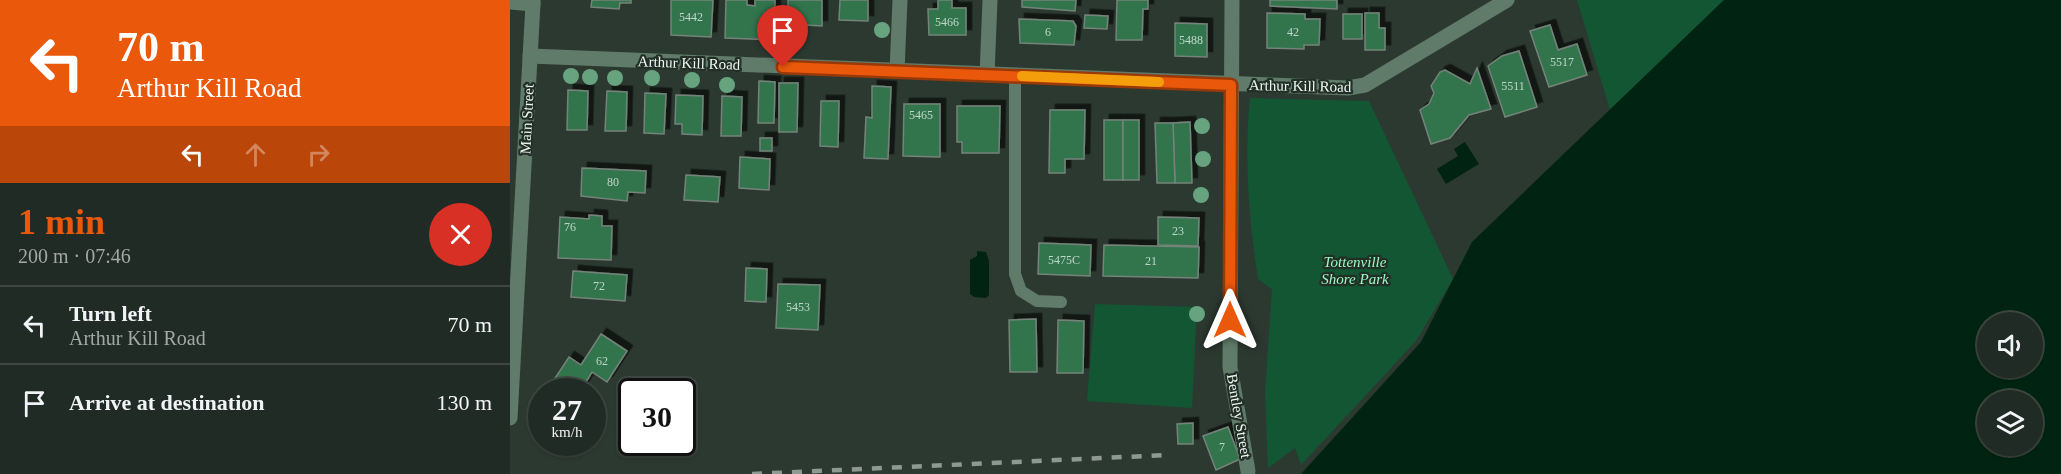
<!DOCTYPE html>
<meta charset="utf-8">
<style>
body{margin:0;font-family:"Times New Roman",serif;background:#29332d;color:#f1f3f6;height:100vh;display:flex;flex-direction:column;font-size:22px;white-space:nowrap}
*{box-sizing:border-box;margin:0}
p{font-size:20px;color:#a2a7a7}
.icon{flex:none;width:33px;height:33px;fill:none;stroke:currentColor;stroke-width:2;stroke-linecap:round;stroke-linejoin:round}
.map{position:relative;flex:1;overflow:hidden}
.side{display:flex;flex-direction:column;background:#212b25;width:510px}
.side>*{flex:none}
.guide{background:#ea580c;color:#fff;overflow:hidden}
.buttons{position:absolute;left:1467px;top:312px;display:grid;gap:12px}
.buttons a{display:grid;place-items:center;width:66px;height:66px;border-radius:50%;background:#212b25;box-shadow:0 2px 4px #0004,0 0 0 2px #3e4742;font-size:30px}
.speed{position:absolute;left:18px;top:378px;display:flex;gap:12px;font-size:30px;font-weight:700;text-align:center}
.speed>*{display:grid;place-content:center;width:78px;height:78px;border-radius:50%;background:#212b25;box-shadow:0 2px 4px #0004,0 0 0 2px #3e4742;line-height:1}
.speed small{font-size:15px;font-weight:400}
.speed .limit{border:3px solid #111;border-radius:9px;background:#fff;color:#111}
.pin{position:absolute;display:grid;place-items:center;width:51px;height:51px;color:#fff;margin:-62px -26px;border-radius:50% 50% 50% 0;rotate:-45deg;box-shadow:0 0 6px #0007}
.pin .icon{rotate:45deg}
.me{position:absolute;width:66px;margin:-33px;rotate:0deg;stroke-linejoin:round;filter:drop-shadow(0 0 4px #0008)}
.turn{display:flex;align-items:center;gap:21px;height:126px;padding:0 18px;font-size:27px}
.turn .icon{width:78px;height:78px;stroke-width:2.5}
.turn b{display:block;font-size:42px;line-height:51px}
.lanes{display:flex;align-items:center;height:57px;padding:0 18px;background:#0003;justify-content:center;gap:30px;direction:ltr}
.lanes .off{opacity:.35}
.round{display:grid;place-items:center;flex:none;width:63px;height:63px;border-radius:32px;background:#29332d}
.overview{display:flex;align-items:center;justify-content:space-between;height:102px;padding:0 18px}
h1{font-size:36px;font-weight:800;line-height:45px;color:#ea580c}
ul{padding:0;list-style:none}
li{display:flex;align-items:center;gap:18px;height:78px;padding:0 18px;border-top:2px solid #3e4742}
li div{flex:1}
li b{display:block;font-size:22px}
li em{font-style:normal}
main{display:flex;flex:1;min-height:0}
.map>svg:first-child{display:block}
.green{fill:#125634}
.water{fill:#002411;fill-rule:evenodd}
.building{fill:#30744e;stroke:#75837a;stroke-width:1.5;filter:url(#shadow)}
.lines{fill:none;stroke-linecap:round;stroke-linejoin:round}
.service{stroke:#607b6a;stroke-width:12}
.minor{stroke:#607b6a;stroke-width:15}
.tertiary{stroke:#607b6a;stroke-width:15}
.rail{stroke:#8f9993;stroke-width:4.5;stroke-dasharray:10 10;stroke-linecap:butt}
.tree{fill:#68a380}
.route-casing{stroke:#983908;stroke-width:15}
.route{stroke:#ea580c;stroke-width:10}
.slow{stroke:#f59e0b;stroke-width:10}
.labels{text-anchor:middle;stroke-width:4.5;stroke-linejoin:round;paint-order:stroke}
.number-label{font-size:12px;fill:#bed6c8}
.street-label{font-size:15px;fill:#eef6f1;stroke:#222f27}
.park-label{font-size:15px;font-style:italic;fill:#9afac0;stroke:#222f27}
</style>
<main>
<section class="side">
<div class="guide">
<div class="turn"><svg class="icon" aria-label="left" viewBox="0 0 24 24"><path d="M17 20v-9H6M10 6l-5 5 5 5"/></svg><div><b>70 m</b>Arthur Kill Road</div></div>
<div class="lanes"><svg class="icon" aria-label="left" viewBox="0 0 24 24"><path d="M17 20v-9H6M10 6l-5 5 5 5"/></svg><svg class="icon off" aria-label="ahead" viewBox="0 0 24 24"><path d="M12 20V5M6 11l6-6 6 6"/></svg><svg class="icon off" aria-label="right" viewBox="0 0 24 24"><path d="M7 20v-9h11M14 6l5 5-5 5"/></svg></div>
</div>
<div class="overview"><div><h1>1 min</h1><p>200 m · 07:46</p></div><a class="round" style="background:#d93025;color:#fff"><svg class="icon" aria-label="close" viewBox="0 0 24 24"><path d="M6 6l12 12M18 6L6 18"/></svg></a></div>
<ul>
<li><svg class="icon" aria-label="left" viewBox="0 0 24 24"><path d="M17 20v-9H6M10 6l-5 5 5 5"/></svg><div><b>Turn left</b><p>Arthur Kill Road</p></div><em>70 m</em></li>
<li><svg class="icon" aria-label="arrive" viewBox="0 0 24 24"><path d="M6 21V4h12l-3 4 3 4H6"/></svg><div><b>Arrive at destination</b></div><em>130 m</em></li>
</ul>
</section>
<div class="map">
<svg width="1551" height="474" viewBox="0 0 1551 474">
<defs>
<filter id="shadow"><feDropShadow dx="5.5" dy="-5.5" stdDeviation="0" flood-color="#0009"/></filter>
</defs>
<rect width="100%" height="100%" fill="#2c3931"/>
<g class="green">
<polygon points="1067,0 1214,0 1100,110"/>
<path d="M740 98 859 101 943 279 906 341 791 465 785 448 758 468 755 393 762 289 748 279C739 220 734 158 740 98Z"/>
<polygon points="585,304 687,307 682,408 577,401"/>
</g>
<g class="water">
<path d="M1214 0H1551V474H791L911 342 962 242ZM1522 322V368H1478V322ZM1478 400H1522V446H1478Z"/>
<polygon points="955,142 969,164 936,184 927,169 948,156 944,149"/>
<polygon points="467,251 476,252 479,261 479,295 476,298 464,297 460,294 460,260 467,256"/>
</g>
<g class="building">
<polygon points="82,0 121,0 121,3 110,3 109,9 81,7"/>
<polygon points="161,0 203,0 201,37 161,35"/>
<polygon points="216,0 237,0 237,5 245,6 245,0 265,0 264,40 215,38"/>
<polygon points="278,0 312,0 312,26 278,24"/>
<polygon points="330,0 358,0 358,21 329,20"/>
<polygon points="428,0 442,0 442,8 456,8 456,35 419,35 418,9 428,9"/>
<polygon points="512,0 566,0 565,11 512,7"/>
<polygon points="607,0 638,0 638,9 633,9 632,40 606,40"/>
<polygon points="760,0 827,0 827,9 760,6"/>
<polygon points="757,13 795,14 795,19 810,19 809,45 794,45 794,49 757,48"/>
<polygon points="855,13 869,13 869,28 875,28 875,50 855,50"/>
<rect x="833" y="14" width="19" height="25"/>
<polygon points="575,15 598,16 597,29 574,28"/>
<polygon points="509,19 563,21 566,26 564,45 510,43"/>
<polygon points="665,23 697,24 697,57 665,56"/>
<polygon points="1040,25 1048,50 1067,44 1077,75 1039,87 1020,31"/>
<polygon points="1009,51 1027,107 995,117 978,66 992,56"/>
<polygon points="967,68 981,109 959,115 940,138 921,144 910,110 919,104 924,93 921,86 930,72 935,70 960,84"/>
<polygon points="249,81 265,82 264,123 248,123"/>
<polygon points="269,83 288,83 287,132 269,132"/>
<polygon points="362,86 381,87 378,159 354,158 356,117 362,118"/>
<polygon points="58,90 78,91 77,130 57,130"/>
<polygon points="97,91 117,92 116,131 95,131"/>
<polygon points="135,93 156,94 154,134 134,133"/>
<polygon points="166,95 193,96 192,135 172,134 172,124 165,124"/>
<polygon points="212,96 232,97 231,136 211,136"/>
<polygon points="311,101 329,101 328,147 310,146"/>
<polygon points="394,104 430,104 430,157 393,156"/>
<polygon points="447,106 490,106 489,153 452,153 452,142 447,142"/>
<polygon points="540,110 575,110 574,159 555,159 555,173 539,173"/>
<rect x="594" y="120" width="19" height="60"/>
<rect x="613" y="120" width="16" height="60"/>
<polygon points="680,122 682,183 665,183 663,123"/>
<polygon points="645,123 663,123 665,183 647,183"/>
<rect x="250" y="138" width="12" height="13"/>
<polygon points="230,157 260,159 259,190 229,188"/>
<polygon points="72,168 136,171 135,193 118,192 117,201 71,196"/>
<polygon points="176,175 210,177 208,202 174,200"/>
<polygon points="79,215 92,216 92,226 102,226 101,260 48,258 50,217 79,219"/>
<polygon points="648,217 689,218 688,246 648,245"/>
<polygon points="529,243 581,245 580,276 528,274"/>
<polygon points="594,245 689,247 688,278 593,276"/>
<polygon points="236,268 257,269 256,302 235,301"/>
<polygon points="63,271 117,275 115,301 61,297"/>
<polygon points="268,284 310,285 308,330 266,328"/>
<polygon points="526,319 527,372 500,372 499,320"/>
<polygon points="548,320 574,321 573,373 547,373"/>
<polygon points="91,334 117,351 97,382 82,372 70,392 36,392 59,357 71,365"/>
<polygon points="683,423 683,444 668,444 667,424"/>
<polygon points="718,427 730,459 706,470 693,436"/>
</g>
<g class="lines">
<polyline class="service" points="505,76 505,274 511,291 527,301 551,302"/>
<g class="minor">
<polyline points="722,0 720,367 738,471"/>
<polyline points="20,56 838,88 855,85 997,0"/>
<polyline points="387,71 390,0"/>
<polyline points="477,75 480,0"/>
<polyline points="0,418 23,4"/>
</g>
<polyline class="tertiary" points="0,2 23,4 23,0"/>
<polyline class="rail" points="242,474 658,455"/>
</g>
<g class="tree">
<circle cx="372" cy="30" r="8"/>
<circle cx="61" cy="76" r="8"/>
<circle cx="80" cy="77" r="8"/>
<circle cx="105" cy="78" r="8"/>
<circle cx="142" cy="78" r="8"/>
<circle cx="182" cy="80" r="8"/>
<circle cx="217" cy="85" r="8"/>
<circle cx="692" cy="126" r="8"/>
<circle cx="693" cy="159" r="8"/>
<circle cx="691" cy="195" r="8"/>
<circle cx="687" cy="314" r="8"/>
</g>
<g class="lines">
<g class="route-casing">
<polyline id="route" points="273,67 721,85 720,320"/>
</g>
<use href="#route" class="route"/>
<polyline class="slow" points="512,76 649,82"/>
</g>
<g class="labels">
<g class="number-label">
<text x="181" y="21">5442</text>
<text x="437" y="26">5466</text>
<text x="538" y="36">6</text>
<text x="783" y="36">42</text>
<text x="681" y="44">5488</text>
<text x="1052" y="66">5517</text>
<text x="1003" y="90">5511</text>
<text x="411" y="119">5465</text>
<text x="103" y="186">80</text>
<text x="60" y="231">76</text>
<text x="668" y="235">23</text>
<text x="554" y="264">5475C</text>
<text x="641" y="265">21</text>
<text x="89" y="290">72</text>
<text x="288" y="311">5453</text>
<text x="92" y="365">62</text>
<text x="712" y="451">7</text>
</g>
<g class="street-label">
<text transform="translate(179 63) rotate(2)" y="5">Arthur Kill Road</text>
<text transform="translate(790 86) rotate(1)" y="5">Arthur Kill Road</text>
<text transform="translate(17 119) rotate(-87)" y="5">Main Street</text>
<text transform="translate(729 416) rotate(80)" y="5">Bentley Street</text>
</g>
<g class="park-label">
<text x="845" y="267">Tottenville<tspan x="845" dy="17">Shore Park</tspan></text>
</g>
</g>
</svg>
<div class="buttons">
<a><svg class="icon" aria-label="sound" viewBox="0 0 24 24"><path d="M4 9h4l5-4v14l-5-4H4zM17 9q2 3 0 6"/></svg></a>
<a><svg class="icon" aria-label="layers" viewBox="0 0 24 24"><path d="M12 4l9 5-9 5-9-5zM3 14l9 5 9-5"/></svg></a>
</div>
<div class="speed"><div>27<small>km/h</small></div><div class="limit">30</div></div>
<div class="pin" style="left:273px;top:67px;background:#d93025"><svg class="icon" aria-label="arrive" viewBox="0 0 24 24"><path d="M6 21V4h12l-3 4 3 4H6"/></svg></div>
<svg class="me" style="left:720px;top:320px" viewBox="-20 -20 40 40"><path d="M0-17L14 15 0 8-14 15z" fill="#ea580c" stroke="#fff" stroke-width="4"/></svg>
</div>
</main>
